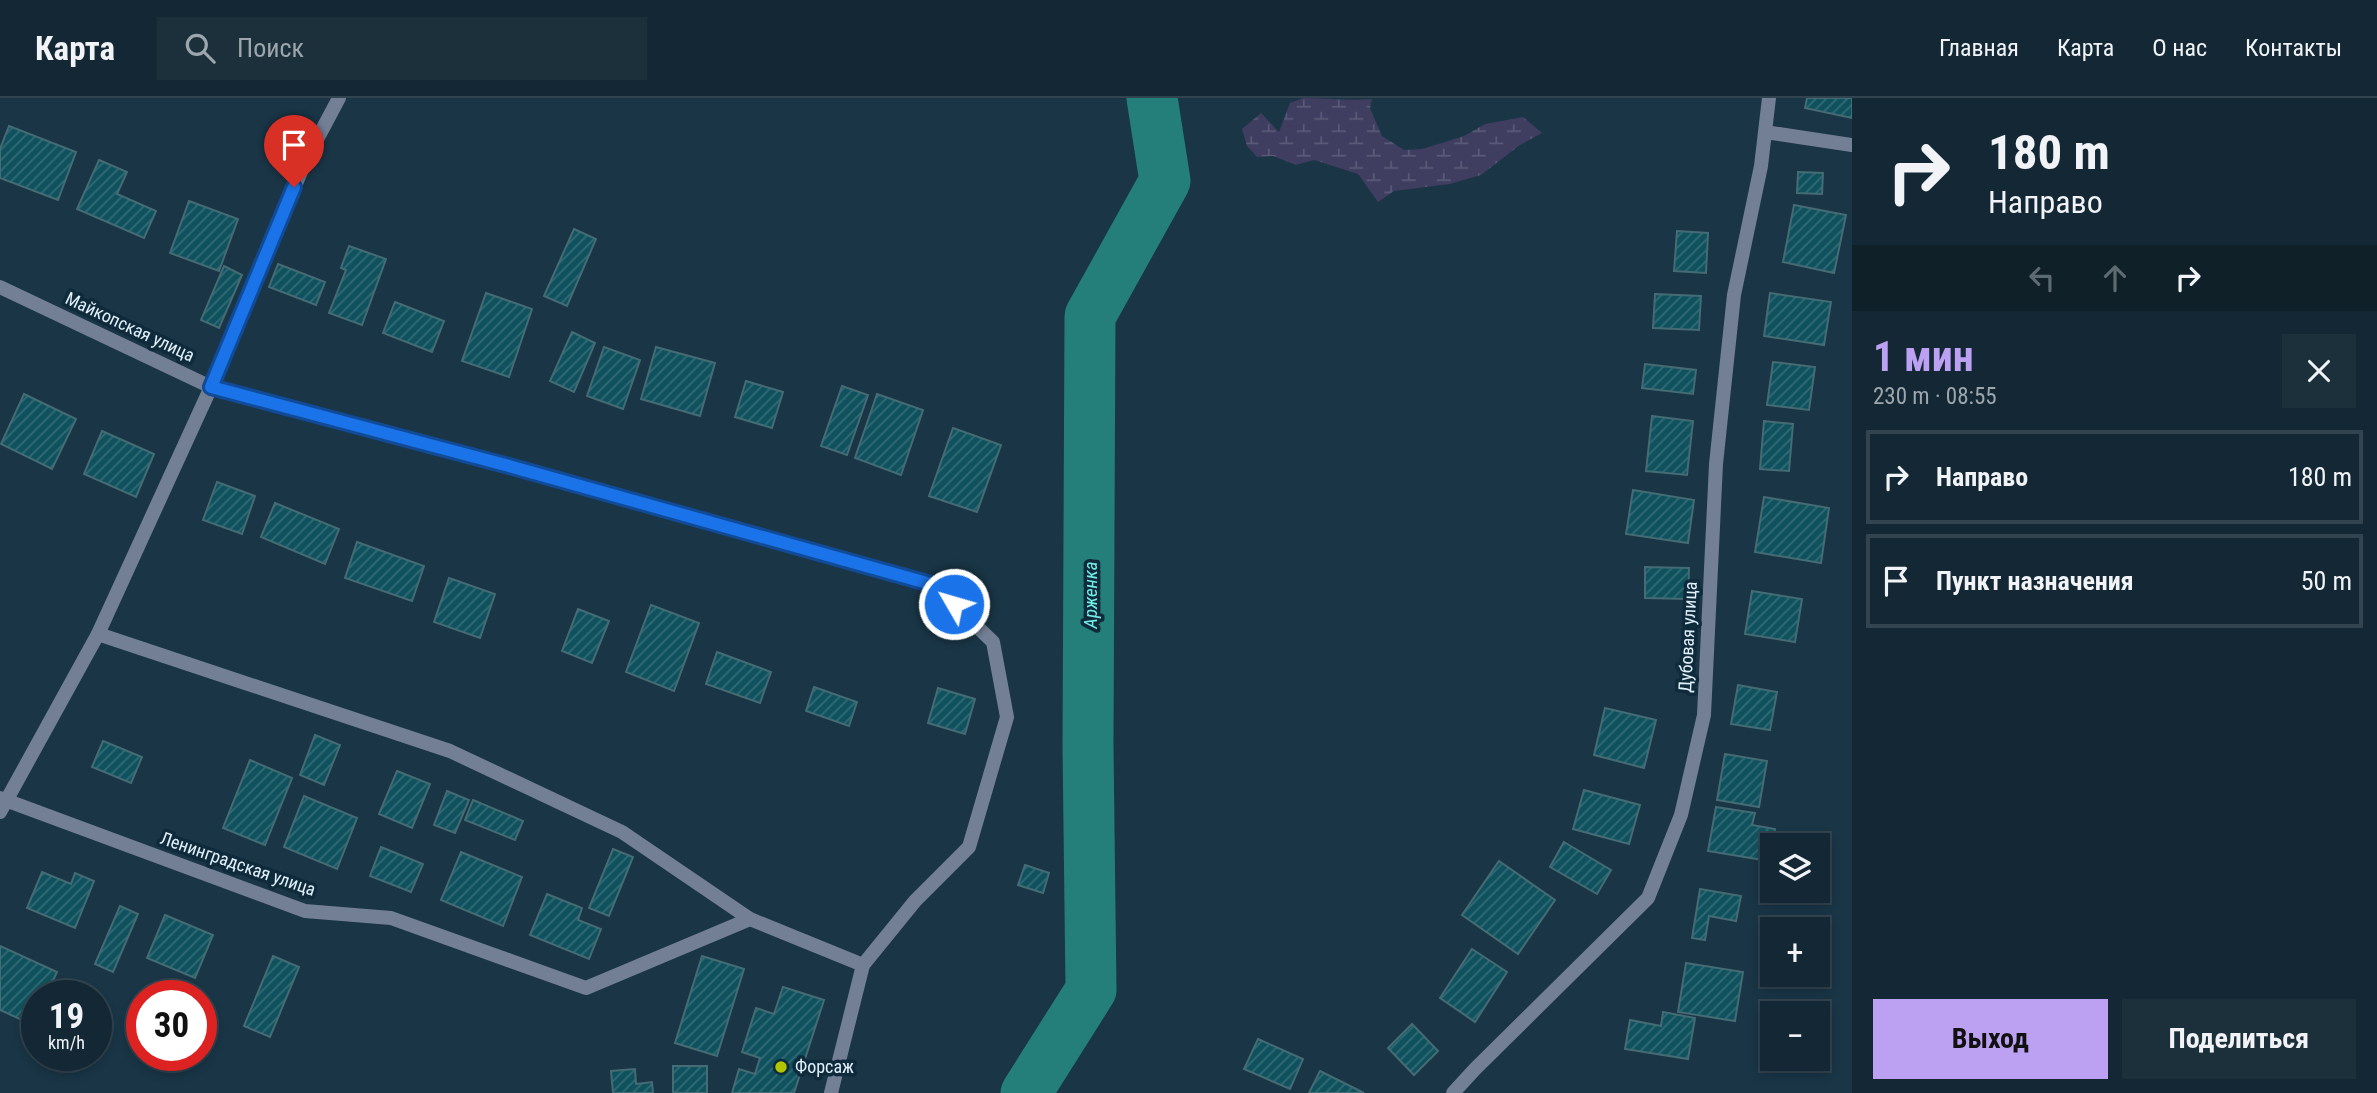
<!DOCTYPE html>
<html lang="ru">
<meta charset="utf-8">
<style>
body{margin:0;font-family:"Roboto Condensed",sans-serif;background:#1c303c;color:#f1f3f6;height:100vh;display:flex;flex-direction:column;font-size:26px;white-space:nowrap}
*{box-sizing:border-box;margin:0}
p{font-size:23px;color:#9da6ac}
.icon{flex:none;width:38px;height:38px;fill:none;stroke:currentColor;stroke-width:2;stroke-linecap:round;stroke-linejoin:round}
.map{position:relative;flex:1;overflow:hidden}
.details{display:flex;flex-direction:column;background:#132834;width:525px}
.details>*{flex:none}
.banner{background:#132834;color:#f1f3f6;overflow:hidden}
.controls{position:absolute;left:1760px;top:735px;display:grid;gap:14px}
.controls a{display:grid;place-items:center;width:70px;height:70px;border-radius:0px;background:#132834;box-shadow:0 4px 10px #0003,0 0 0 2px #32444f;font-size:35px}
.speed{position:absolute;left:21px;top:882px;display:flex;gap:14px;font-size:35px;font-weight:700;text-align:center}
.speed>*{display:grid;place-content:center;width:91px;height:91px;border-radius:50%;background:#132834;box-shadow:0 4px 10px #0003,0 0 0 2px #32444f;line-height:1}
.speed small{font-size:18px;font-weight:400}
.speed .limit{border:10px solid #d22;background:#fff;color:#111}
.pin{position:absolute;display:grid;place-items:center;width:60px;height:60px;color:#fff;margin:-72px -30px;border-radius:50% 50% 50% 0;rotate:-45deg;box-shadow:0 0 7px #0007}
.pin .icon{rotate:45deg}
.me{position:absolute;width:77px;margin:-38px;rotate:308deg;stroke-linejoin:round;filter:drop-shadow(0 0 5px #0008)}
.turn{display:flex;align-items:center;gap:24px;height:147px;padding:0 21px;font-size:32px}
.turn .icon{width:91px;height:91px;stroke-width:2.5}
.turn b{display:block;font-size:49px;line-height:60px}
.lanes{display:flex;align-items:center;height:66px;padding:0 21px;background:#0003;justify-content:center;gap:35px;direction:ltr}
.lanes .off{opacity:.35}
.round{display:grid;place-items:center;flex:none;width:74px;height:74px;border-radius:0px;background:#1c303c}
.headline{display:flex;align-items:center;justify-content:space-between;height:119px;padding:0 21px}
h1{font-size:42px;font-weight:700;line-height:52px;color:#bca0f2}
.button{display:flex;gap:14px;margin-top:auto;padding:14px 21px}
.button a{flex:1;height:80px;border-radius:0px;background:#bca0f2;color:#111;font-size:28px;font-weight:700;line-height:80px;text-align:center}
.button a+a{background:#1c303c;color:#f1f3f6}
ul{padding:0;list-style:none}
li{display:flex;align-items:center;gap:21px;height:94px;margin:0 14px 10px;padding:0 7px;border:4px solid #32444f;border-radius:0px}
li div{flex:1}
li b{display:block;font-size:26px}
li em{font-style:normal}
header{display:flex;align-items:center;gap:42px;box-sizing:border-box;height:98px;padding:0 35px;background:#132834;border-bottom:2px solid #32444f}
header strong{font-size:33px}
nav{display:flex;gap:38px;margin-inline-start:auto;font-size:24px}
.search{width:490px;height:63px;background:#1c303c;display:flex;align-items:center;gap:18px;box-sizing:border-box;padding:0 24px;border-radius:0px;color:#9da6ac;font-size:26px}
main{display:flex;flex:1;min-height:0}
.map>svg:first-child{display:block}
.wetland{fill:url(#wetland-marsh)}
.lines{fill:none;stroke-linecap:round;stroke-linejoin:round}
.river{stroke:#247e79;stroke-width:51}
.building{fill:url(#building-hatch);stroke:#456b74;stroke-width:2}
.lane{stroke:#737f95;stroke-width:14}
.street{stroke:#737f95;stroke-width:14}
.route-casing{stroke:#114b97;stroke-width:18}
.route{stroke:#1a73e8;stroke-width:12}
.poi-dot{fill:#b1c500;stroke:#0f2a3b;stroke-width:2.5}
.labels{text-anchor:middle;stroke-width:7;stroke-linejoin:round;paint-order:stroke}
.street-label{font-size:18px;fill:#e1f1fc;stroke:#0f2a3b}
.poi-label{font-size:18px;fill:#e1f1fc;stroke:#0f2a3b;text-anchor:start}
.water-label{font-size:19px;font-style:italic;fill:#72eee6;stroke:#0f2a3b}
</style>
<header>
<strong>Карта</strong>
<div class="search"><svg class="icon" aria-label="search" viewBox="0 0 24 24"><circle cx="10" cy="10" r="6"/><path d="M15 15l6 6"/></svg>Поиск</div>
<nav><a>Главная</a><a>Карта</a><a>О нас</a><a>Контакты</a></nav>
</header>
<main>
<div class="map">
<svg width="1852" height="995" viewBox="0 0 1852 995">
<defs>
<pattern id="wetland-marsh" width="20" height="14" patternUnits="userSpaceOnUse" patternTransform="scale(1.75)"><rect width="20" height="14" fill="#3f3d60"/><path d="M1 5h8M5 5V1M11 12h8M15 12V8" fill="none" stroke="#5a5a78"/></pattern>
<pattern id="building-hatch" width="6" height="6" patternUnits="userSpaceOnUse" patternTransform="scale(1.75)"><rect width="6" height="6" fill="#0f525e"/><path d="M-1 1l2-2M0 6l6-6M5 7l2-2" fill="none" stroke="#326b76"/></pattern>
</defs>
<rect width="100%" height="100%" fill="#193546"/>
<path class="wetland" d="M1303 0C1326 0 1349 3 1372 1L1370 10 1382 38 1404 52 1422 51 1464 38 1485 26 1523 19 1542 35 1520 47 1481 77 1450 86 1394 93 1378 104 1358 76 1314 62 1296 67 1273 58 1257 59 1247 48 1242 31 1261 15 1279 34 1290 5Z"/>
<g class="lines">
<polyline class="river" points="1026,995 1091,892 1088,647 1090,218 1165,83 1152,0"/>
</g>
<g class="building">
<polygon points="1807,0 1852,0 1852,20 1805,10"/>
<polygon points="9,28 76,54 58,102 0,80 0,51"/>
<polygon points="99,62 127,74 117,96 156,113 144,140 77,111"/>
<polygon points="1798,74 1823,75 1822,96 1797,95"/>
<polygon points="189,103 238,121 219,173 170,155"/>
<polygon points="1794,107 1846,117 1834,175 1783,164"/>
<polygon points="574,131 596,141 567,208 544,198"/>
<polygon points="1677,133 1708,135 1706,175 1674,173"/>
<polygon points="349,148 386,161 362,227 329,215 346,172 341,170"/>
<polygon points="278,166 325,184 316,207 269,189"/>
<polygon points="224,168 242,177 219,230 201,222"/>
<polygon points="486,195 532,211 509,279 462,263"/>
<polygon points="1770,195 1831,204 1824,247 1764,238"/>
<polygon points="1655,196 1701,198 1699,232 1653,230"/>
<polygon points="395,204 444,223 432,254 383,235"/>
<polygon points="572,234 595,245 574,294 550,283"/>
<polygon points="604,249 640,262 623,311 587,298"/>
<polygon points="656,249 715,265 700,318 641,301"/>
<polygon points="1773,264 1815,269 1809,312 1767,307"/>
<polygon points="1645,266 1696,272 1693,296 1642,290"/>
<polygon points="746,283 783,294 772,330 735,319"/>
<polygon points="842,288 868,297 847,357 821,348"/>
<polygon points="24,296 76,321 52,371 1,346"/>
<polygon points="877,296 923,312 901,377 855,360"/>
<polygon points="1652,318 1693,323 1687,377 1646,373"/>
<polygon points="1764,323 1793,326 1789,373 1760,371"/>
<polygon points="953,330 1001,347 977,414 929,398"/>
<polygon points="102,333 154,356 136,399 84,376"/>
<polygon points="217,384 255,398 242,436 203,422"/>
<polygon points="1633,392 1694,402 1688,445 1626,436"/>
<polygon points="1764,399 1829,410 1821,465 1755,454"/>
<polygon points="275,405 339,431 325,466 261,439"/>
<polygon points="357,444 424,468 412,503 345,480"/>
<polygon points="1645,469 1689,470 1688,501 1645,500"/>
<polygon points="449,480 495,496 480,540 434,524"/>
<polygon points="1752,493 1802,501 1795,544 1745,536"/>
<polygon points="651,507 699,525 674,593 626,574"/>
<polygon points="578,511 609,523 592,565 562,553"/>
<polygon points="717,554 771,574 760,605 706,586"/>
<polygon points="1738,587 1777,594 1770,632 1731,626"/>
<polygon points="814,589 857,604 849,628 806,613"/>
<polygon points="938,590 975,601 965,636 928,625"/>
<polygon points="1605,610 1656,622 1644,670 1594,657"/>
<polygon points="315,637 340,647 324,687 300,677"/>
<polygon points="103,643 142,659 131,685 92,669"/>
<polygon points="1725,656 1767,663 1759,709 1717,702"/>
<polygon points="250,662 292,680 265,747 223,730"/>
<polygon points="397,673 430,686 412,730 379,716"/>
<polygon points="1584,692 1640,707 1629,746 1573,731"/>
<polygon points="447,693 469,702 455,735 434,727"/>
<polygon points="304,698 357,720 337,771 284,749"/>
<polygon points="473,702 523,723 515,742 465,722"/>
<polygon points="1716,709 1755,715 1752,727 1775,731 1769,763 1708,753"/>
<polygon points="1564,744 1611,772 1597,796 1550,769"/>
<polygon points="381,749 423,766 411,794 370,778"/>
<polygon points="613,751 633,759 609,818 589,810"/>
<polygon points="461,754 522,779 503,828 441,802"/>
<polygon points="1499,763 1555,802 1518,856 1462,817"/>
<polygon points="1025,767 1049,775 1043,795 1018,787"/>
<polygon points="42,774 71,786 75,775 94,783 75,830 27,810"/>
<polygon points="1700,791 1741,798 1736,823 1709,818 1705,842 1692,840"/>
<polygon points="547,796 582,810 578,822 601,831 589,861 530,837"/>
<polygon points="120,808 138,816 113,874 95,866"/>
<polygon points="165,817 213,837 195,880 147,860"/>
<polygon points="0,848 57,874 46,898 37,898 37,918 33,927 0,912"/>
<polygon points="1472,851 1507,874 1475,924 1440,900"/>
<polygon points="273,858 299,869 270,939 244,928"/>
<polygon points="702,858 744,871 717,958 675,945"/>
<polygon points="1686,865 1743,874 1735,923 1678,914"/>
<polygon points="783,889 824,902 794,995 732,995 739,971 755,976 760,960 742,954 756,910 774,916"/>
<polygon points="1663,914 1695,920 1688,961 1625,951 1630,922 1661,928"/>
<polygon points="1412,926 1438,953 1414,977 1388,950"/>
<polygon points="1258,941 1303,961 1290,991 1244,971"/>
<rect x="673" y="968" width="34" height="27"/>
<polygon points="635,971 636,986 652,984 653,995 613,995 611,973"/>
<polygon points="1320,973 1364,995 1309,995"/>
</g>
<g class="lines">
<polyline class="lane" points="1765,34 1852,47"/>
<g class="street">
<polyline points="0,189 211,289 509,368 934,487 993,544 1007,619 969,749 915,803 863,867"/>
<polyline points="98,536 450,653 622,734 750,821 863,867 831,995"/>
<polyline points="0,700 305,813 391,820 586,890 750,821"/>
<polyline points="0,714 98,536 211,289 305,64 339,0"/>
<polyline points="1453,995 1475,971 1648,800 1681,717 1704,617 1716,366 1734,197 1761,68 1769,0"/>
</g>
</g>
<g class="lines">
<g class="route-casing">
<polyline id="route" points="294,89 211,289 509,368 934,487 954,506"/>
</g>
<use href="#route" class="route"/>
</g>
<circle class="poi-dot" cx="781" cy="969" r="7"/>
<g class="labels">
<g class="street-label">
<text transform="translate(130 229) rotate(25)" y="6">Майкопская улица</text>
<text transform="translate(1688 539) rotate(-87)" y="6">Дубовая улица</text>
<text transform="translate(238 766) rotate(19)" y="6">Ленинградская улица</text>
</g>
<g class="poi-label">
<text x="795" y="975">Форсаж</text>
</g>
<g class="water-label">
<text transform="translate(1090 497) rotate(-90)" y="7">Арженка</text>
</g>
</g>
</svg>
<div class="controls">
<a><svg class="icon" aria-label="layers" viewBox="0 0 24 24"><path d="M12 4l9 5-9 5-9-5zM3 14l9 5 9-5"/></svg></a>
<a>+</a>
<a>−</a>
</div>
<div class="speed"><div>19<small>km/h</small></div><div class="limit">30</div></div>
<div class="pin" style="left:294px;top:89px;background:#d93025"><svg class="icon" aria-label="arrive" viewBox="0 0 24 24"><path d="M6 21V4h12l-3 4 3 4H6"/></svg></div>
<svg class="me" style="left:954px;top:506px" viewBox="-20 -20 40 40"><circle r="17" fill="#1a73e8" stroke="#fff" stroke-width="3"/><path d="M0-11L8 9 0 5-8 9z" fill="#fff"/></svg>
</div>
<section class="details">
<div class="banner">
<div class="turn"><svg class="icon" aria-label="right" viewBox="0 0 24 24"><path d="M7 20v-9h11M14 6l5 5-5 5"/></svg><div><b>180 m</b>Направо</div></div>
<div class="lanes"><svg class="icon off" aria-label="left" viewBox="0 0 24 24"><path d="M17 20v-9H6M10 6l-5 5 5 5"/></svg><svg class="icon off" aria-label="ahead" viewBox="0 0 24 24"><path d="M12 20V5M6 11l6-6 6 6"/></svg><svg class="icon" aria-label="right" viewBox="0 0 24 24"><path d="M7 20v-9h11M14 6l5 5-5 5"/></svg></div>
</div>
<div class="headline"><div><h1>1 мин</h1><p>230 m · 08:55</p></div><a class="round"><svg class="icon" aria-label="close" viewBox="0 0 24 24"><path d="M6 6l12 12M18 6L6 18"/></svg></a></div>
<ul>
<li><svg class="icon" aria-label="right" viewBox="0 0 24 24"><path d="M7 20v-9h11M14 6l5 5-5 5"/></svg><div><b>Направо</b></div><em>180 m</em></li>
<li><svg class="icon" aria-label="arrive" viewBox="0 0 24 24"><path d="M6 21V4h12l-3 4 3 4H6"/></svg><div><b>Пункт назначения</b></div><em>50 m</em></li>
</ul>
<div class="button"><a>Выход</a><a>Поделиться</a></div>
</section>
</main>
